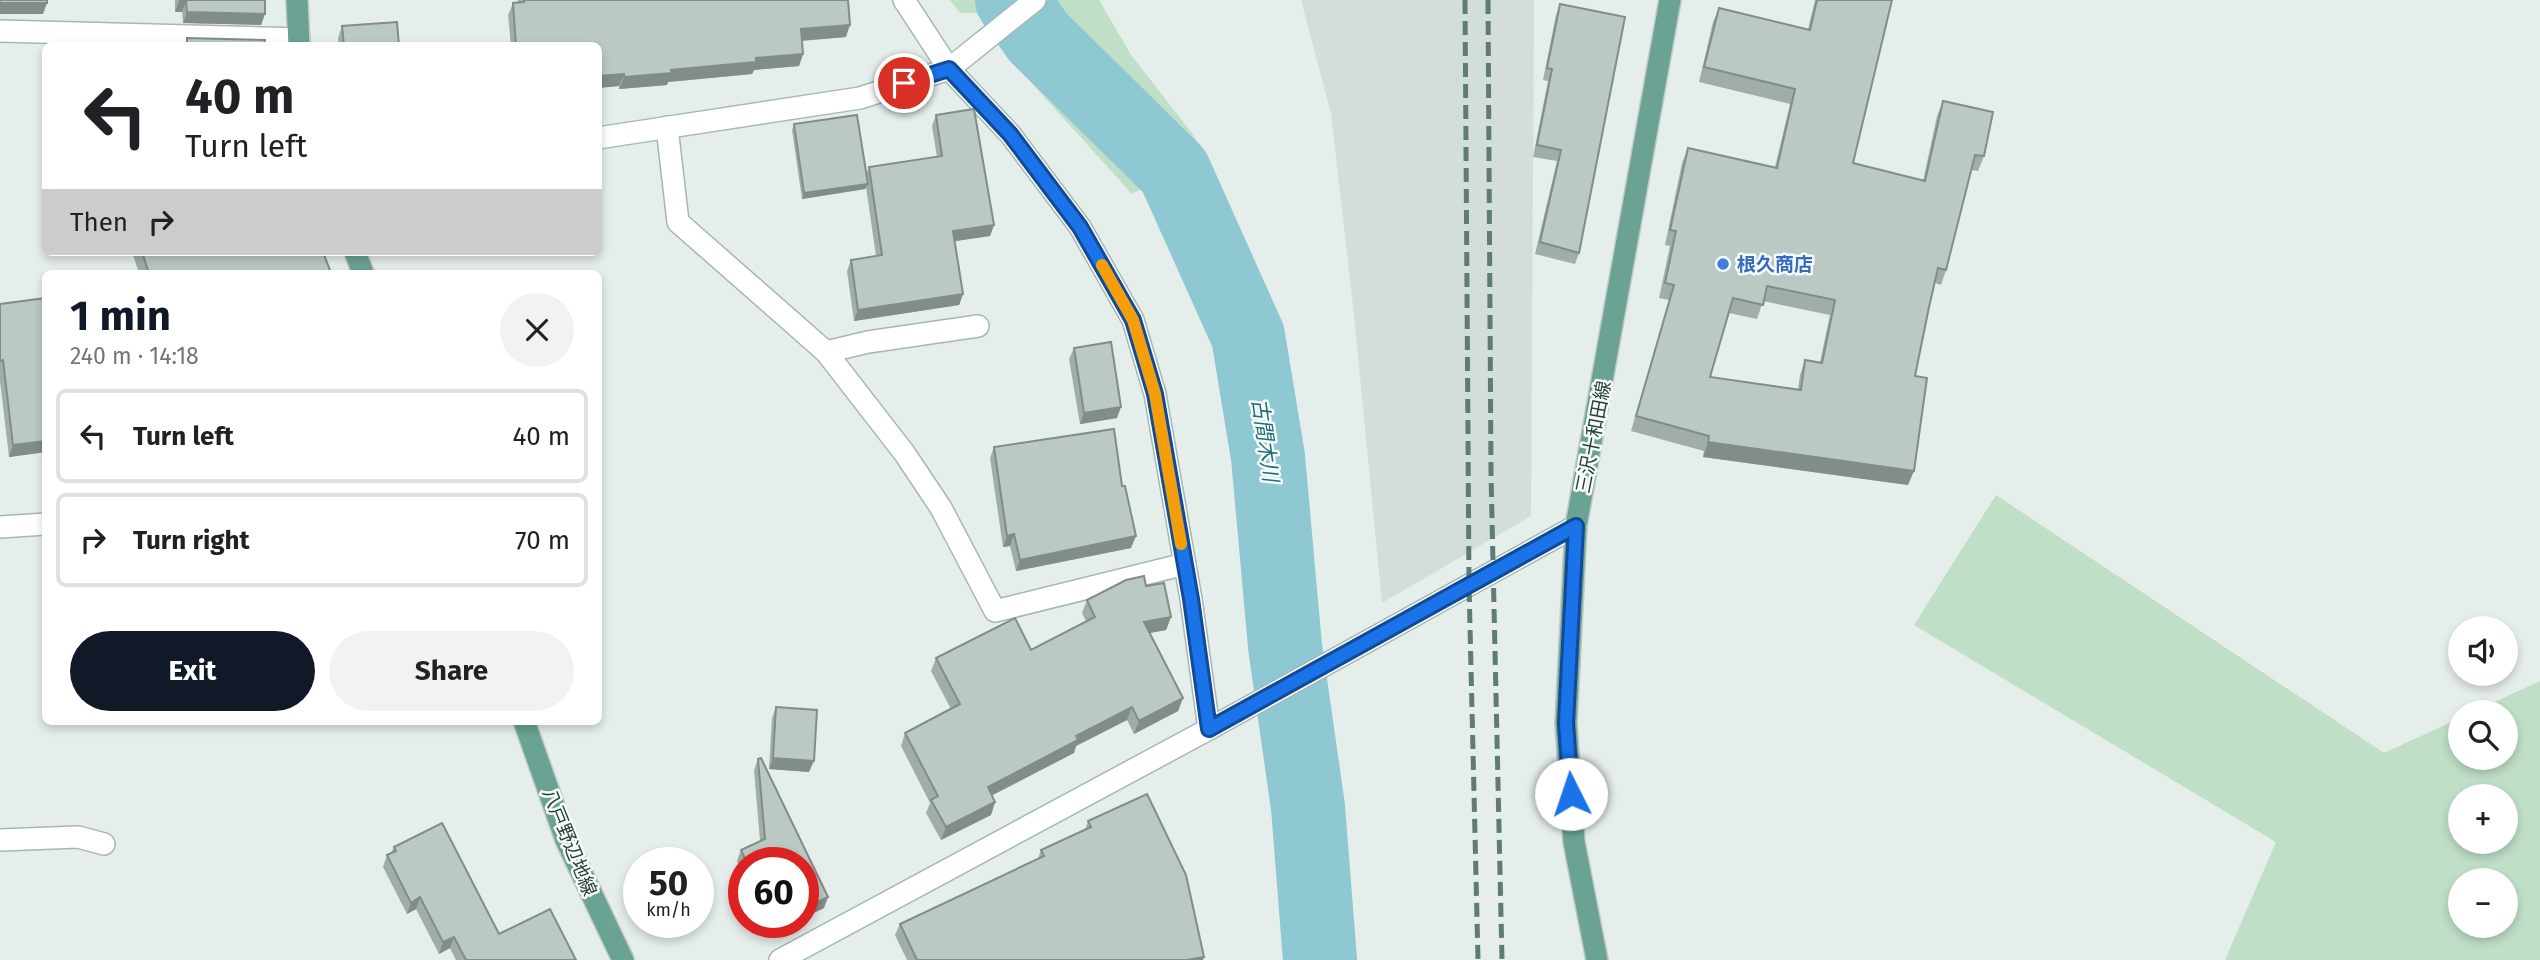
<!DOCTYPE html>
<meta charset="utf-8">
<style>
body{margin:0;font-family:"Fira Sans","Noto Sans JP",sans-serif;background:#f2f2f2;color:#202124;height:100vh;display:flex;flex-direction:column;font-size:26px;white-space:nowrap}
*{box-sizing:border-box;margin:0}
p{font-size:23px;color:#757577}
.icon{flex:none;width:38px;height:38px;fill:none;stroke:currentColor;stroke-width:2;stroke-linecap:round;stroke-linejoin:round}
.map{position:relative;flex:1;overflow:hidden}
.sheet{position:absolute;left:42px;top:270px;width:560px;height:455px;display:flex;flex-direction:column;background:#fff;border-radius:10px;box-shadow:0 4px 10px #0003}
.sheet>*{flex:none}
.top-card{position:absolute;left:42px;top:42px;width:560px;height:214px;border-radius:10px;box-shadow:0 4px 10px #0003;background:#fff;color:#202124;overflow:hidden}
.buttons{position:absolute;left:2448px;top:616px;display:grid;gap:14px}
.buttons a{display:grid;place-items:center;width:70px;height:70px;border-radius:50%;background:#fff;box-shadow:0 4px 10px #0003;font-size:35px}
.speed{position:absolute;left:623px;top:847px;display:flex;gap:14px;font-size:35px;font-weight:700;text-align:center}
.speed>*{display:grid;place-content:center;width:91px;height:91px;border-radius:50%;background:#fff;box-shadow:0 4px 10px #0003;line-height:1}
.speed small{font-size:18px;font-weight:400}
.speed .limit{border:10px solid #d22;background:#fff;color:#111}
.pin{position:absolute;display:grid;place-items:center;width:60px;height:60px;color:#fff;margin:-30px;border:4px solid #fff;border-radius:50%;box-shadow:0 2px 7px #0007}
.me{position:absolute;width:77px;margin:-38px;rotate:356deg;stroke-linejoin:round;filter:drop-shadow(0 0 5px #0008)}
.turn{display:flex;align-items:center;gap:24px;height:147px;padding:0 28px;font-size:32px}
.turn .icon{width:91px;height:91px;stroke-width:2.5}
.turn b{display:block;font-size:49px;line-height:60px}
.then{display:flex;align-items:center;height:66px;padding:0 28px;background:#0003;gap:14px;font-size:26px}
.round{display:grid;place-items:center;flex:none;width:74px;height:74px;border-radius:37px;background:#f2f2f2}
.headline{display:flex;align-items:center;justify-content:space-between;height:119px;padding:0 28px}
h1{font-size:42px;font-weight:700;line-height:52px;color:#111827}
.primary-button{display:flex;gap:14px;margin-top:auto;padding:14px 28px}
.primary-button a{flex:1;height:80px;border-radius:42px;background:#111827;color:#fff;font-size:28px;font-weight:700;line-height:80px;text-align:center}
.primary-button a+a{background:#f2f2f2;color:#202124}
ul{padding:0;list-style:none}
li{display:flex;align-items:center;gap:21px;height:94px;margin:0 14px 10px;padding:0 14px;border:4px solid #e0e0e0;border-radius:10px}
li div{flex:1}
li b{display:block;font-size:26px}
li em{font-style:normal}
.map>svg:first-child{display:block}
.built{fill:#d3ded9}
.green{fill:#bfdfc7;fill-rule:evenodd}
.water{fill:#8ec8d2}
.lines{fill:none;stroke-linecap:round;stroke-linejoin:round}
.river{stroke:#8ec8d2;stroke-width:74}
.street-casing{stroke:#a7b6b1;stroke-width:24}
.secondary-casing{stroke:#a4bab2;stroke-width:24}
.primary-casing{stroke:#c2cac8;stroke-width:24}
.street{stroke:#fff;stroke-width:21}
.secondary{stroke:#fff;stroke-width:21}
.primary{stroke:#6aa394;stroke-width:21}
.rail{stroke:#5f7c74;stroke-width:5;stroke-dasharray:14 7;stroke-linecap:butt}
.wall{fill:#a0ada8;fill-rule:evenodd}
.shaded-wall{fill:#828d88}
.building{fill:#bac9c3;stroke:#828d88;stroke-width:2;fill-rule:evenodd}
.route-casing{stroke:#114b97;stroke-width:18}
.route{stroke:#1a73e8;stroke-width:12}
.slow{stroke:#f59e0b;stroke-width:12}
.shop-dot{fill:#3f7fe0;stroke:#f6faf8;stroke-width:2.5}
.labels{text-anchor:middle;stroke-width:5;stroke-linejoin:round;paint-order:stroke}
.shop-label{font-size:19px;font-weight:bold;fill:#366cbe;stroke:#f6faf8;text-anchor:start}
.street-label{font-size:19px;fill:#244039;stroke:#f6faf8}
.water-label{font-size:21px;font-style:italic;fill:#1e6e7d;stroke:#f6faf8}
</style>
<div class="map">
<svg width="2540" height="960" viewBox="0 0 2540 960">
<rect width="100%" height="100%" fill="#e5eeea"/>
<polygon class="built" points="1301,0 1534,0 1531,516 1382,603 1353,305 1331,114"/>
<g class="green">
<polygon points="950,0 977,0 1072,84 1092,110 1097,126 1142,158 1164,177 1132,194 1028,79 1023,62 976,13 960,13"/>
<polygon points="1038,0 1099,0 1131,55 1191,132 1205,153 1178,168 1125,114"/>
<path d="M1996 495 2384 753 2460 718V758H2506V712H2473L2540 681V960H2225L2276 842 1914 625ZM2460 796H2506V842H2460ZM2460 880H2506V926H2460Z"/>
</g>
<polygon class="water" points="977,0 1038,0 1125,114 1178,168 1164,177 1142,158 1097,126 1092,110 1072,84"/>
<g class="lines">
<polyline class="river" points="1012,0 1038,37 1174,171 1248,336 1268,457 1285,646 1308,807 1320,960"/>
<g class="street-casing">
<g id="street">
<polyline points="904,0 949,69"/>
<polyline points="0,31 299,39"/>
<polyline points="667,127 678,222 826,352 868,342 978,326"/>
<polyline points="826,352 905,454 941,508 995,611 1185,564"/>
<polyline points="0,527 46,524"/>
<polyline points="0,840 78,837 104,844"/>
</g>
</g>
<g class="secondary-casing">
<g id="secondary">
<polyline points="949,69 1035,0"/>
<polyline points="598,138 860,98 949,69 1010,134 1080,227 1133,320 1155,394 1191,599 1209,729"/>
<polyline points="780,960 1209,729 1576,526"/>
</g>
</g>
<g class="primary-casing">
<g id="primary">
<polyline points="297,0 299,46"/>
<polyline points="355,252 363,273"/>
<polyline points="524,721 566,840 623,960"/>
<polyline points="1597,960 1574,842 1566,723 1576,526 1670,0"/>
</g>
</g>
<use href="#street" class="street"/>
<use href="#secondary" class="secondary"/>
<use href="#primary" class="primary"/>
<g class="rail">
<polyline points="1465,0 1469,584 1478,960"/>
<polyline points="1488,0 1491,474 1502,960"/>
</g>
</g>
<g class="wall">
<polygon points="175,0 265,0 261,25 183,23 182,12 175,12"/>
<polygon points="518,0 848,0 846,37 802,41 803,54 799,66 754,70 752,74 668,82 667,85 619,89 619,86 598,88 598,46 511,46 508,15 513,3 518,2"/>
<path d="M1815 0H1892L1853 163 1923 181 1937 116 1943 101 1984 156 1978 171 1971 170 1946 270 1941 285 1935 283 1915 376 1908 485 1703 457 1704 451 1631 431 1669 300 1659 298 1670 246 1665 245 1682 163 1688 148 1775 167 1790 104 1699 82 1713 22 1719 8 1808 29ZM1763 301 1830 315 1820 362 1805 360 1800 375 1798 389 1710 377 1729 313 1757 319Z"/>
<polygon points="1560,4 1579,253 1575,264 1535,254 1557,161 1533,157 1548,81 1543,80 1556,15"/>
<polygon points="342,26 399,46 339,46 338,38"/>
<polygon points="936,115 994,225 990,236 955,241 963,294 959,305 854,321 847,271 851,260 876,256 866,187 865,189 802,199 792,130 794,124 866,175 869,167 937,157 932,126"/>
<polygon points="132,252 323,252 331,273 139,273"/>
<polygon points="46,298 46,452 9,457 0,381 0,304"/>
<polygon points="1074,348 1117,418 1080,424 1069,359"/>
<polygon points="994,447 1131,548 1016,571 1010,546 1003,547 990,458"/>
<polygon points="1146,586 1171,617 1166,630 1149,633 1183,698 1178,711 1134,734 1127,720 1076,746 1074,753 992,795 995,802 991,815 941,840 926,813 930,803 901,746 905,733 951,709 931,671 936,658 1031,650 1086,621 1082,613 1087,600"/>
<polygon points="776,707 809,772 769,769 772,718"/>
<polygon points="758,759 824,908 803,918 803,863 744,863 744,876 737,861 741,850 760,841 754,770"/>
<polygon points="1088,821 1203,960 907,960 895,935 900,924 1038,859 1041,850 1085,830"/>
<polygon points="394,847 499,934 576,960 456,960 450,948 439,954 416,909 407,914 383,867 387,855 391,853"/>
<polygon points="765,922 795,922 771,934"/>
</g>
<g class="shaded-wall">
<polygon points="179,1 186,1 182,12 175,12"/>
<polygon points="0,3 47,3 43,14 0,14"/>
<polygon points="187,12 265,14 261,25 183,23"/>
<polygon points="850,25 846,37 796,41 801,29"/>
<polygon points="803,54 799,66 754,70 752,74 668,82 667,85 619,89 624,77 756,58"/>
<polygon points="624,74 619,86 598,88 598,76"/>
<polygon points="868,184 865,189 802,199 804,193"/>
<polygon points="994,225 990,236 949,242 953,231"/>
<polygon points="963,294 959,305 854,321 858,310"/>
<polygon points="1121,407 1117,418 1080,424 1084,413"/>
<polygon points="46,441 46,452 9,457 13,445"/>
<polygon points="1708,442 1914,471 1908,485 1703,457"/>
<polygon points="1014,534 1010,546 1003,547 1007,536"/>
<polygon points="1136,536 1131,548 1016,571 1020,560"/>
<polygon points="1171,617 1166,630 1139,635 1144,622"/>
<polygon points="1183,698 1178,711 1134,734 1139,721"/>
<polygon points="1132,707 1127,720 1076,746 1074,753 983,800 988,787 1076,736"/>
<polygon points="773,758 814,761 809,772 769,769"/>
<polygon points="995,802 991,815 941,840 946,827"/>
<polygon points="420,897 416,909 407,914 411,903"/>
<polygon points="828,897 824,908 803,918 803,909"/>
<polygon points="775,922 795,922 771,934"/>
<polygon points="454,937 450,948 439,954 443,942"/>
<polygon points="1204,957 1203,960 1187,960"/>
</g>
<g class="building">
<rect x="0" y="0" width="47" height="3"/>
<polygon points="179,0 265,0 265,14 187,12 186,1"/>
<polygon points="524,0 848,0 850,25 801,29 803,54 756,58 756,62 671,70 672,73 624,77 624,74 598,76 598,46 516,46 513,3 524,2"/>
<path d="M1817 0H1892L1853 163 1925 181 1943 101 1993 112 1984 156 1975 155 1946 270 1938 268 1929 307 1915 376 1927 378 1914 471 1708 442 1709 436 1636 416 1674 285 1665 283 1676 231 1670 230 1688 148 1777 168 1795 89 1704 67 1719 8 1810 30ZM1767 286 1835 300 1822 363 1805 360 1801 390 1710 377 1733 298 1763 305Z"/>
<polygon points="1560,4 1625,17 1579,253 1540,242 1561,150 1537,145 1552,69 1547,68"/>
<polygon points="397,22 399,46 344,46 342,26"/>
<polygon points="187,38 265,40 264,46 187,46"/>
<polygon points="974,109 994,225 953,231 963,294 858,310 851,260 882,255 869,167 942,156 936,115"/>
<polygon points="857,115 868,184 804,193 794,124"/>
<polygon points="142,252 323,252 331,273 149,273"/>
<polygon points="46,298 46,441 13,445 3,360 0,361 0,304"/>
<polygon points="1111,342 1121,407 1084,413 1074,348"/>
<polygon points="1114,429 1122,486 1125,486 1136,536 1020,560 1014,534 1007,536 994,447"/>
<polygon points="1144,576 1146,586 1164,583 1171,617 1144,622 1183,698 1139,721 1132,707 1076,736 1078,740 988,787 995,802 946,827 931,800 938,796 905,733 960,704 936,658 1015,618 1031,650 1095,617 1087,600 1126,580"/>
<polygon points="776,707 817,710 814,761 773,758"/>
<polygon points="761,758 828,897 803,909 803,863 747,863 741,850 765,839 758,759"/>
<polygon points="1147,794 1186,875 1204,957 1187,960 917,960 900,924 1044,856 1041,850 1091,827 1088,821"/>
<polygon points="442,823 499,934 550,909 576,960 466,960 454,937 443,942 420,897 411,903 387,855 396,851 394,847"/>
</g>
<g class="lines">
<g class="route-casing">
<polyline id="route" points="904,83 949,69 1010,134 1080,227 1133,320 1155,394 1191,599 1209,729 1576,526 1566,723 1571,794"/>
</g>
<use href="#route" class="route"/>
<polyline class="slow" points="1102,265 1133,320 1155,394 1181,544"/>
</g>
<circle class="shop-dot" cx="1723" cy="264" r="7"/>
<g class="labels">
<g class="shop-label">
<text x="1737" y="271">根久商店</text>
</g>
<g class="street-label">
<text transform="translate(1593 437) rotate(-79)" y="7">三沢十和田線</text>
<text transform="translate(570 842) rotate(68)" y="7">八戸野辺地線</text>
</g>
<g class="water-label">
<text transform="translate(1265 440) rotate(82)" y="7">古間木川</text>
</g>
</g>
</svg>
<div class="buttons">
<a><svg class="icon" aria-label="sound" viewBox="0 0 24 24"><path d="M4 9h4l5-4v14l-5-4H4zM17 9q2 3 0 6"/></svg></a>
<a><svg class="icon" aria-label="search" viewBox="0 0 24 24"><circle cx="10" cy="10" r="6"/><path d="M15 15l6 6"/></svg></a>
<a>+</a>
<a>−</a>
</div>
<div class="speed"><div>50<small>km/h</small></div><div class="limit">60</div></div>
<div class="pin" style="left:904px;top:83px;background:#d93025"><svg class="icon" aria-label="arrive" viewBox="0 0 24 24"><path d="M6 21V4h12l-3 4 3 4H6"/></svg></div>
<svg class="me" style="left:1571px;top:794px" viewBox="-20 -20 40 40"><circle r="19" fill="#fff"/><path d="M0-13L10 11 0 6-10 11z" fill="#1a73e8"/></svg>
<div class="top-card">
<div class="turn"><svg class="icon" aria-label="left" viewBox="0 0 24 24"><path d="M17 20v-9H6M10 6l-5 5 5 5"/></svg><div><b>40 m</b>Turn left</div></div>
<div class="then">Then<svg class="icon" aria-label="right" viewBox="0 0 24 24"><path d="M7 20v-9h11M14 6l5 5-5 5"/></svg></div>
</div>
<section class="sheet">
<div class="headline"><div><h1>1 min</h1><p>240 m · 14:18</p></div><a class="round"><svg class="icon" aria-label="close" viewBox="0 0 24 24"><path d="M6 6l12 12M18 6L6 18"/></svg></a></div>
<ul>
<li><svg class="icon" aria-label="left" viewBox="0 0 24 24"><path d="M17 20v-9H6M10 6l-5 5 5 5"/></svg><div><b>Turn left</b></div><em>40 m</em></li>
<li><svg class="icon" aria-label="right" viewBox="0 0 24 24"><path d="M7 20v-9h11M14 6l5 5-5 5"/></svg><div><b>Turn right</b></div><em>70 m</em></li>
</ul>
<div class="primary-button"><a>Exit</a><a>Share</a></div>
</section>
</div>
